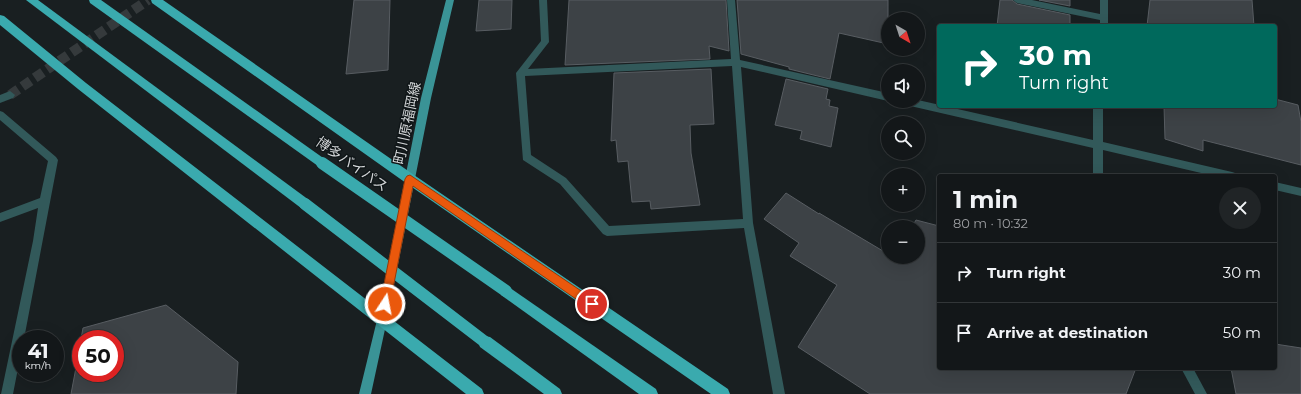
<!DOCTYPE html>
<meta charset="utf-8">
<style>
body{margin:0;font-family:Montserrat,"Noto Sans JP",sans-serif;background:#202426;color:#f1f3f6;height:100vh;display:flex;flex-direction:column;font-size:15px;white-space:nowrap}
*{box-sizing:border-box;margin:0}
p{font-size:13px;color:#9d9fa2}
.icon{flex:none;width:22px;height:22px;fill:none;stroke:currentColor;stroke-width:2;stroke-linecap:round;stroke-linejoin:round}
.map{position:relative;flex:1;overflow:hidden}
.panel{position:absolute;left:937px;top:174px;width:340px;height:196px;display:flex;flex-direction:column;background:#131719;border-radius:4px;box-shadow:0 4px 16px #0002,0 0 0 1px #323638}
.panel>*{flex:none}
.guide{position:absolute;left:937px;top:24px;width:340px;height:84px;border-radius:4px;box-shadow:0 4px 16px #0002,0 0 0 1px #323638;background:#00695c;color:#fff;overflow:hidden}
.needle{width:26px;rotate:141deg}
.fabs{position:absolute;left:881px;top:12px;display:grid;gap:8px}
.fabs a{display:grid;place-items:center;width:44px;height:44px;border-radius:50%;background:#131719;box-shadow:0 4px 16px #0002,0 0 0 1px #323638;font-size:20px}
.speed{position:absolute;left:12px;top:330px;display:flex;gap:8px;font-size:20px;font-weight:700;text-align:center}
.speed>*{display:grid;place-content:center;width:52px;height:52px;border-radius:50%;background:#131719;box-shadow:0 4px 16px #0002,0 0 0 1px #323638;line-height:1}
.speed small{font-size:10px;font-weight:400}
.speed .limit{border:6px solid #d22;background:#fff;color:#111}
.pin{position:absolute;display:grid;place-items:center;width:34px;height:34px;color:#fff;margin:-17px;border:2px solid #fff;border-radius:50%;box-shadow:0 1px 4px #0007}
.me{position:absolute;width:44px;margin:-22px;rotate:11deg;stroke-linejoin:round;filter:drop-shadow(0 0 3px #0008)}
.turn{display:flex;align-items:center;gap:14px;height:84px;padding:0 16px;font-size:18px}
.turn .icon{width:52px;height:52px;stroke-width:2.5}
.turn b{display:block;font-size:28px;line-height:34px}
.round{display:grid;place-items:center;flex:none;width:42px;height:42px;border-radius:21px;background:#202426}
.head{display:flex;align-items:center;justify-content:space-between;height:68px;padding:0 16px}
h1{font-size:24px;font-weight:700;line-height:30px}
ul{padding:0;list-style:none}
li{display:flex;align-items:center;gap:12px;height:60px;padding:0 16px;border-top:1px solid #323638}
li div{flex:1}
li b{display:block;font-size:15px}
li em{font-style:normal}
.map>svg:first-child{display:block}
.building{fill:#3d4246;stroke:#585d62}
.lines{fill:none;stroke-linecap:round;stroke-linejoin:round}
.minor-tunnel{stroke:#353a3c;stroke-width:10;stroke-dasharray:10 5;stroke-linecap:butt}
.minor{fill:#32595a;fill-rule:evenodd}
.major{fill:#3a9396;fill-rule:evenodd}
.highway{fill:#3aaaae;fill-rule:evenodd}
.highway-bridge{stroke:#3aaaae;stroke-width:12}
.route{fill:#ea580c;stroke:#983908}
.labels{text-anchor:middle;stroke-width:3;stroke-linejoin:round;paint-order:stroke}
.street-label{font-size:14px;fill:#d2d5d7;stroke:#101618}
</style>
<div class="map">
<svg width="1301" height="394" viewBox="0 0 1301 394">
<rect width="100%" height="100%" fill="#191f21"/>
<g class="building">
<polygon points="354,0 390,0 388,70 346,74"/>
<polygon points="479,0 512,0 511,29 476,31"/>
<polygon points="569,0 726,0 729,51 709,46 710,59 565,65"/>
<polygon points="737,0 888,0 888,44 839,33 830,79 789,69 789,67 741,54"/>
<polygon points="1000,0 1012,0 1017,4 1070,15 1070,26 997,26"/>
<polygon points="1039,0 1070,0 1070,6"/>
<polygon points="1150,0 1252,0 1254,26 1147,26"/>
<polygon points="711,69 714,124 690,125 691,153 700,205 651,209 650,201 632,202 628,161 618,162 616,140 611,141 614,73"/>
<polygon points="786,79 828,89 826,99 830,100 829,106 838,108 831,147 800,139 802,131 775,125"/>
<polygon points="1275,99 1298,105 1301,122 1301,165 1203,140 1203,151 1165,139 1164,106 1275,106"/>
<polygon points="786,193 819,214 819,213 888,254 888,257 918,257 918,227 912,227 916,220 939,226 939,368 1136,368 1126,394 870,394 798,347 837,285 790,256 799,243 764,219"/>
<polygon points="166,305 238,362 236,394 71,394 81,341 81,373 115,373 115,339 81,339 83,328"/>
<polygon points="1275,344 1301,348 1301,394 1236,394 1231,368 1275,368"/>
</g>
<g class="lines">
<polyline class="minor-tunnel" points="10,95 148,0"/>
<g class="minor">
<path d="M539 0H547L549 42 528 69 731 59 727 0H735L740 60 888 93V101L741 67 753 223 785 394H773L744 228 607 236 603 234 560 184 523 160 516 73 541 41ZM732 66 743 219 609 226 566 178 531 155 525 76Z"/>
<polygon points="1013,0 1032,0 1100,14 1100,0 1108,0 1108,26 1100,26 1100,20 1017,3"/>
<polygon points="10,91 15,95 13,98 0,103 0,95"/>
<polygon points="918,100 1093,140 1093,106 1103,106 1103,142 1232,172 1235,173 1237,176 1214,176 1103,150 1103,176 1093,176 1093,148 906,105 901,101"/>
<polygon points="0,111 3,112 56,157 58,160 24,339 21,339 21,353 13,394 1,394 33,241 38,208 0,222 0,213 40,198 48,161 0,120"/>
<polygon points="1275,182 1301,188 1301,196 1275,190"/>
<polygon points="1181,368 1193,368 1207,394 1195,394"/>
</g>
<polygon class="major" points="446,0 454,0 431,98 387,320 371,394 359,394 377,320 421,98"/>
<g class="highway">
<polygon points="26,0 38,0 309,200 311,204 309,208 305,209 301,208"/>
<polygon points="89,0 101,0 326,160 328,163 326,166 322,168 318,166 90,3"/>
<polygon points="151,0 163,0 414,175 728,389 730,394 711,394 406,183 152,3"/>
<polygon points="0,15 4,16 86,83 482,389 484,394 466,394 78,89 0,25"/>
<polygon points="506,285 656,389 658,394 639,394 501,295 500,291 501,287"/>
<polygon points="485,336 490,337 560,389 562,394 544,394 480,347 478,342 480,337"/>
</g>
<g class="highway-bridge">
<polyline points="322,163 506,291"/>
<polyline points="305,204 485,342"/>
</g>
</g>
<polygon class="route" points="410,175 596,301 597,304 596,308 592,309 589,308 413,186 390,304 389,307 385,309 382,307 380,304 405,179 407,176"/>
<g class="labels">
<g class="street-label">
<text transform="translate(407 123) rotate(-78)" y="5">町川原福岡線</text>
<text transform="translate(352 164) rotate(35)" y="5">博多バイパス</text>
</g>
</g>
</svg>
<div class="fabs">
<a><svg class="needle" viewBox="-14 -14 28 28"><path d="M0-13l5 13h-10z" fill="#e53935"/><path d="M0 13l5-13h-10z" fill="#9d9fa2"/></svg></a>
<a><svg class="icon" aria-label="sound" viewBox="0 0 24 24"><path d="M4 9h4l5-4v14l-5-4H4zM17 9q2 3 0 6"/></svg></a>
<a><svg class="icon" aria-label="search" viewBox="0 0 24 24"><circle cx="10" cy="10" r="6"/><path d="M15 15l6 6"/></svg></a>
<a>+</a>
<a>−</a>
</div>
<div class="speed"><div>41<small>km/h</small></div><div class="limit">50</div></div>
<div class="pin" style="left:592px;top:304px;background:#d93025"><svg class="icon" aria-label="arrive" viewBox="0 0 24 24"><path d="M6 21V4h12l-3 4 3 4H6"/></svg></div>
<svg class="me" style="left:385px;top:304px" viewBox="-20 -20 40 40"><circle r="17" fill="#ea580c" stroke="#fff" stroke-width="3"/><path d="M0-11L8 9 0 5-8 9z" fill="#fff"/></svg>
<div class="guide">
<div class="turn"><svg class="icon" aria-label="right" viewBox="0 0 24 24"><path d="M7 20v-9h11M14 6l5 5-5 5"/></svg><div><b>30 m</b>Turn right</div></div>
</div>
<section class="panel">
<div class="head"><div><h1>1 min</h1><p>80 m · 10:32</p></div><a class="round"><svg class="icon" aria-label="close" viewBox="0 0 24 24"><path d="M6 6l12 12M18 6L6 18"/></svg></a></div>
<ul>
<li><svg class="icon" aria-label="right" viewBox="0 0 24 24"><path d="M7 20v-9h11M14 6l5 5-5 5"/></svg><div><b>Turn right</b></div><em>30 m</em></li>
<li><svg class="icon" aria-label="arrive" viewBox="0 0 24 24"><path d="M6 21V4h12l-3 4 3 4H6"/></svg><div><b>Arrive at destination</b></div><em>50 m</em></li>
</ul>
</section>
</div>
